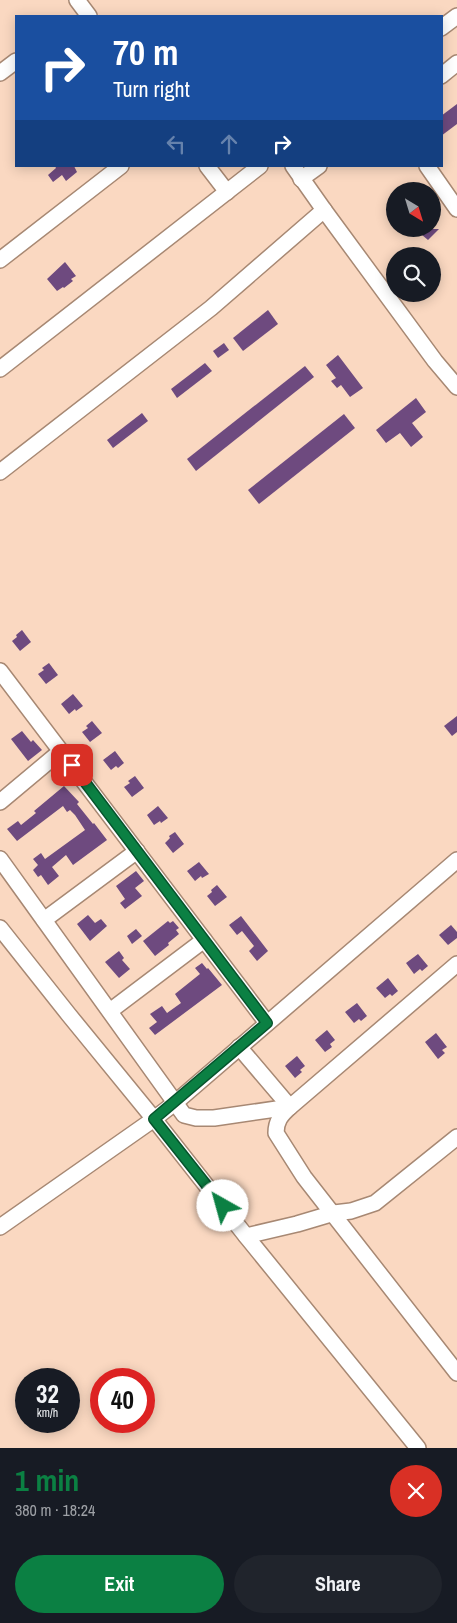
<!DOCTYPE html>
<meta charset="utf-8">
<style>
body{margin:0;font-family:"Archivo Narrow",sans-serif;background:#20242c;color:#f1f3f6;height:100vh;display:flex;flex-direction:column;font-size:19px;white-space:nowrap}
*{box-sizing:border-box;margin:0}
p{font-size:16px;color:#9ea1a6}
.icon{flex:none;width:28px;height:28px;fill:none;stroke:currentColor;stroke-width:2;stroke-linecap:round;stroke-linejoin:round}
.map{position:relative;height:1448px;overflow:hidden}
.panel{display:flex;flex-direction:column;background:#171b24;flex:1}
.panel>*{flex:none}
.top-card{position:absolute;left:15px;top:15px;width:428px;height:152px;border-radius:0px;box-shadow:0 2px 12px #0003;background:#1a4fa0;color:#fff;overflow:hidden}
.needle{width:32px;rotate:142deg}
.buttons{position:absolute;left:386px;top:182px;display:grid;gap:10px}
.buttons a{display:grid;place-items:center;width:55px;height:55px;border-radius:50%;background:#171b24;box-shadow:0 2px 12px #0003;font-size:25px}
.speed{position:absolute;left:15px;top:1368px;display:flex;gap:10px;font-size:25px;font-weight:700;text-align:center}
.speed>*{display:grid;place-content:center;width:65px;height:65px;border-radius:50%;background:#171b24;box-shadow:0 2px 12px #0003;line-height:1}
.speed small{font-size:12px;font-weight:400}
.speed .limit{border:8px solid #d22;background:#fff;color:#111}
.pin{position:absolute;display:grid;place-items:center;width:42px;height:42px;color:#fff;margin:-21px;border-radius:10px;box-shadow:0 2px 8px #0006}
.me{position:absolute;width:55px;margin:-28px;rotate:322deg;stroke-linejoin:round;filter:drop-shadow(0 0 4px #0008)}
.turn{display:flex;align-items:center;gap:18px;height:105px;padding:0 15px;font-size:22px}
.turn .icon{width:65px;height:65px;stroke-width:2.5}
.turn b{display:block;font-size:35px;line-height:42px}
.lanes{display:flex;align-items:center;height:48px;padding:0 15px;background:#0003;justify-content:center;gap:25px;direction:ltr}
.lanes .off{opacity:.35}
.round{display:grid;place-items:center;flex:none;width:52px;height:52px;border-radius:26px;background:#20242c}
.head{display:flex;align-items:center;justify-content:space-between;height:85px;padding:0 15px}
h1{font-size:30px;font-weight:700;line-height:38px;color:#0b8043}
.button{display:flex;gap:10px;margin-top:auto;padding:10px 15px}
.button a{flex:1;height:58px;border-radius:30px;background:#0b8043;color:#fff;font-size:20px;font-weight:700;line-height:58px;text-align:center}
.button a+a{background:#20242c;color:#f1f3f6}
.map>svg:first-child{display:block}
.building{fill:#6e4a7f}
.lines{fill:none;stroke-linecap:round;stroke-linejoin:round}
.minor-casing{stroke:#a78873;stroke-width:18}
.minor{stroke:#fff;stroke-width:15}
.route-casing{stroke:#07532c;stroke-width:12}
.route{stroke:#0b8043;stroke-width:9}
</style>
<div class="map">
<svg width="457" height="1448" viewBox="0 0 457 1448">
<rect width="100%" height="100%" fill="#fad8c1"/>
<g class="building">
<polygon points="457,104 457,124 441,136 441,116"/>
<polygon points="55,166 74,166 77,172 66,181 62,175 53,182 48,175 56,168"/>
<polygon points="415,229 439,229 428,240"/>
<polygon points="65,262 76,276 71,279 73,281 64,288 63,287 57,291 47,279"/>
<polygon points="268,310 278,324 243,351 233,338"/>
<polygon points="224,343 229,350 218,358 213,351"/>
<polygon points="338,355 363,388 350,397 341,385 337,388 331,381 336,378 326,365"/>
<polygon points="205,363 212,371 177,398 171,389"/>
<polygon points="305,366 314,377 196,471 187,459"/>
<polygon points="416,398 426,412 412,423 423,437 411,447 400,433 386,443 376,430"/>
<polygon points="142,413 148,421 113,448 107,440"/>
<polygon points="344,414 355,428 259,504 248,490"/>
<polygon points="22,630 31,642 20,651 12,641 17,637 16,635"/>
<polygon points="49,663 58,675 46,684 38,674 44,670 42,668"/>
<polygon points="73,694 83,706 76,711 75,709 69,714 61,704"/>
<polygon points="457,716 457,732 452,736 444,726"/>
<polygon points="92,721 102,733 90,742 82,732 88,728 86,726"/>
<polygon points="22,731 31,742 33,740 42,750 28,761 11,739"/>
<polygon points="115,751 124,763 118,768 116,766 111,770 103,760"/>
<polygon points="135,776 144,788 132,797 124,787 130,783 128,781"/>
<polygon points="64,786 79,802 77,804 93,824 94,823 107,840 73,865 66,855 52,867 59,876 48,885 41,875 38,877 33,870 38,865 33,859 41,853 45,859 85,830 75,815 70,810 67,812 63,806 17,841 7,829 18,821 21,825 36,813 34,811"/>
<polygon points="158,806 168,818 161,823 160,821 154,825 147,815"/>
<polygon points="175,832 184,844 173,853 165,843 170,838 169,836"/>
<polygon points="199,862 209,874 202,878 201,876 195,881 187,871"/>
<polygon points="136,871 144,881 135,888 142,896 125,909 120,903 125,899 116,886"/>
<polygon points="217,885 227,897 215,906 207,896 212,892 211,890"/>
<polygon points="88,915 95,923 101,919 107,926 90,941 77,924"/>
<polygon points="241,916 268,951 257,961 249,951 254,946 242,931 237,935 229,925"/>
<polygon points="168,921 170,923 173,921 179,928 176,930 179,934 168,943 169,945 155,956 143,941"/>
<polygon points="451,925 457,932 457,938 448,945 439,935"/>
<polygon points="136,929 142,936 132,944 127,936"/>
<polygon points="119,951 124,958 122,960 130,969 119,978 105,962"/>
<polygon points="418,954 428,966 422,971 420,969 414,974 406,963"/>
<polygon points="202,963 207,969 208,968 222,985 155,1035 149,1028 157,1022 150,1014 162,1006 167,1013 181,1003 175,994 200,974 195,968"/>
<polygon points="388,978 398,991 392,996 390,994 385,998 376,988"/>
<polygon points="357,1003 367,1016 361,1021 359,1019 354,1023 345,1012"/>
<polygon points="327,1030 335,1040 330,1044 332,1047 325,1052 315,1040"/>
<polygon points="436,1033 447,1047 442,1050 445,1053 438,1059 425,1042"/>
<polygon points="297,1056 305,1066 300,1070 302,1072 295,1078 285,1066"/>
</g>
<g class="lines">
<g class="minor-casing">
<g id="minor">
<polyline points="77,0 89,16"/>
<polyline points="441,28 457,16"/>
<polyline points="0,73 16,61"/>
<polyline points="441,76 457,63"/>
<polyline points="207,166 227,192"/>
<polyline points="293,166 324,210 435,361 457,387"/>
<polyline points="427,166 457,209"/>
<polyline points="301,179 319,166"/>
<polyline points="0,260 121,166"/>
<polyline points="0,369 260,166"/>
<polyline points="0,472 211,308 324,210"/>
<polyline points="0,671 267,1023"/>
<polyline points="0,802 61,751"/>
<polyline points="0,859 184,1115 196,1118 214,1118 290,1107 457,964"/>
<polyline points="44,920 137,851"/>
<polyline points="0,928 69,1015 154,1119 246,1236 418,1448"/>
<polyline points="110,1011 204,940"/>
<path d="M239 1047 290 1107C281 1115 276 1121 276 1133L304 1177 457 1373"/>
<polyline points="0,1227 154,1119 176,1102 457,860"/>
<polyline points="246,1236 297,1224 334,1213 351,1211 375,1203 457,1137"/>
</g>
</g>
<use href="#minor" class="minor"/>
</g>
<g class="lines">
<g class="route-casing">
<polyline id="route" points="72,765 267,1023 154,1119 223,1206"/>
</g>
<use href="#route" class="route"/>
</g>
</svg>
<div class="buttons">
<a><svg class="needle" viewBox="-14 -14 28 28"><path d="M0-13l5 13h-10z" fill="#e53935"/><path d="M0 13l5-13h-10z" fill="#9ea1a6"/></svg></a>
<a><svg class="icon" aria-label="search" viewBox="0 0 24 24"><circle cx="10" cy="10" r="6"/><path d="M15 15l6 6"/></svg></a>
</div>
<div class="speed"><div>32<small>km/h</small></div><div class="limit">40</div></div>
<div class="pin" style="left:72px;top:765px;background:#d93025"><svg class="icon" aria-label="arrive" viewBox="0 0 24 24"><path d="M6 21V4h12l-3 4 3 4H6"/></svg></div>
<svg class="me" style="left:223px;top:1206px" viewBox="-20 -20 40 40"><circle r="19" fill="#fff"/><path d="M0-13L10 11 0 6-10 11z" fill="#0b8043"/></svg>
<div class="top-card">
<div class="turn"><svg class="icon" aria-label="right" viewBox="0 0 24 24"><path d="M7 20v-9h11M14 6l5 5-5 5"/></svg><div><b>70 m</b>Turn right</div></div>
<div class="lanes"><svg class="icon off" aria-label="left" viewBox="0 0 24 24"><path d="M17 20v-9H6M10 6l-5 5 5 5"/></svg><svg class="icon off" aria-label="ahead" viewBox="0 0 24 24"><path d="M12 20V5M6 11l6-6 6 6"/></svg><svg class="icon" aria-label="right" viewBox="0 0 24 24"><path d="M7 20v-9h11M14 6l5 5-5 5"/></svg></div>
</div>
</div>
<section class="panel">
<div class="head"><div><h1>1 min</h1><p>380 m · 18:24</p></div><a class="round" style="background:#d93025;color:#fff"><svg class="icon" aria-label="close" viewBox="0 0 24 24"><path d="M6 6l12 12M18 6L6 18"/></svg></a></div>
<div class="button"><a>Exit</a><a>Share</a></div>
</section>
